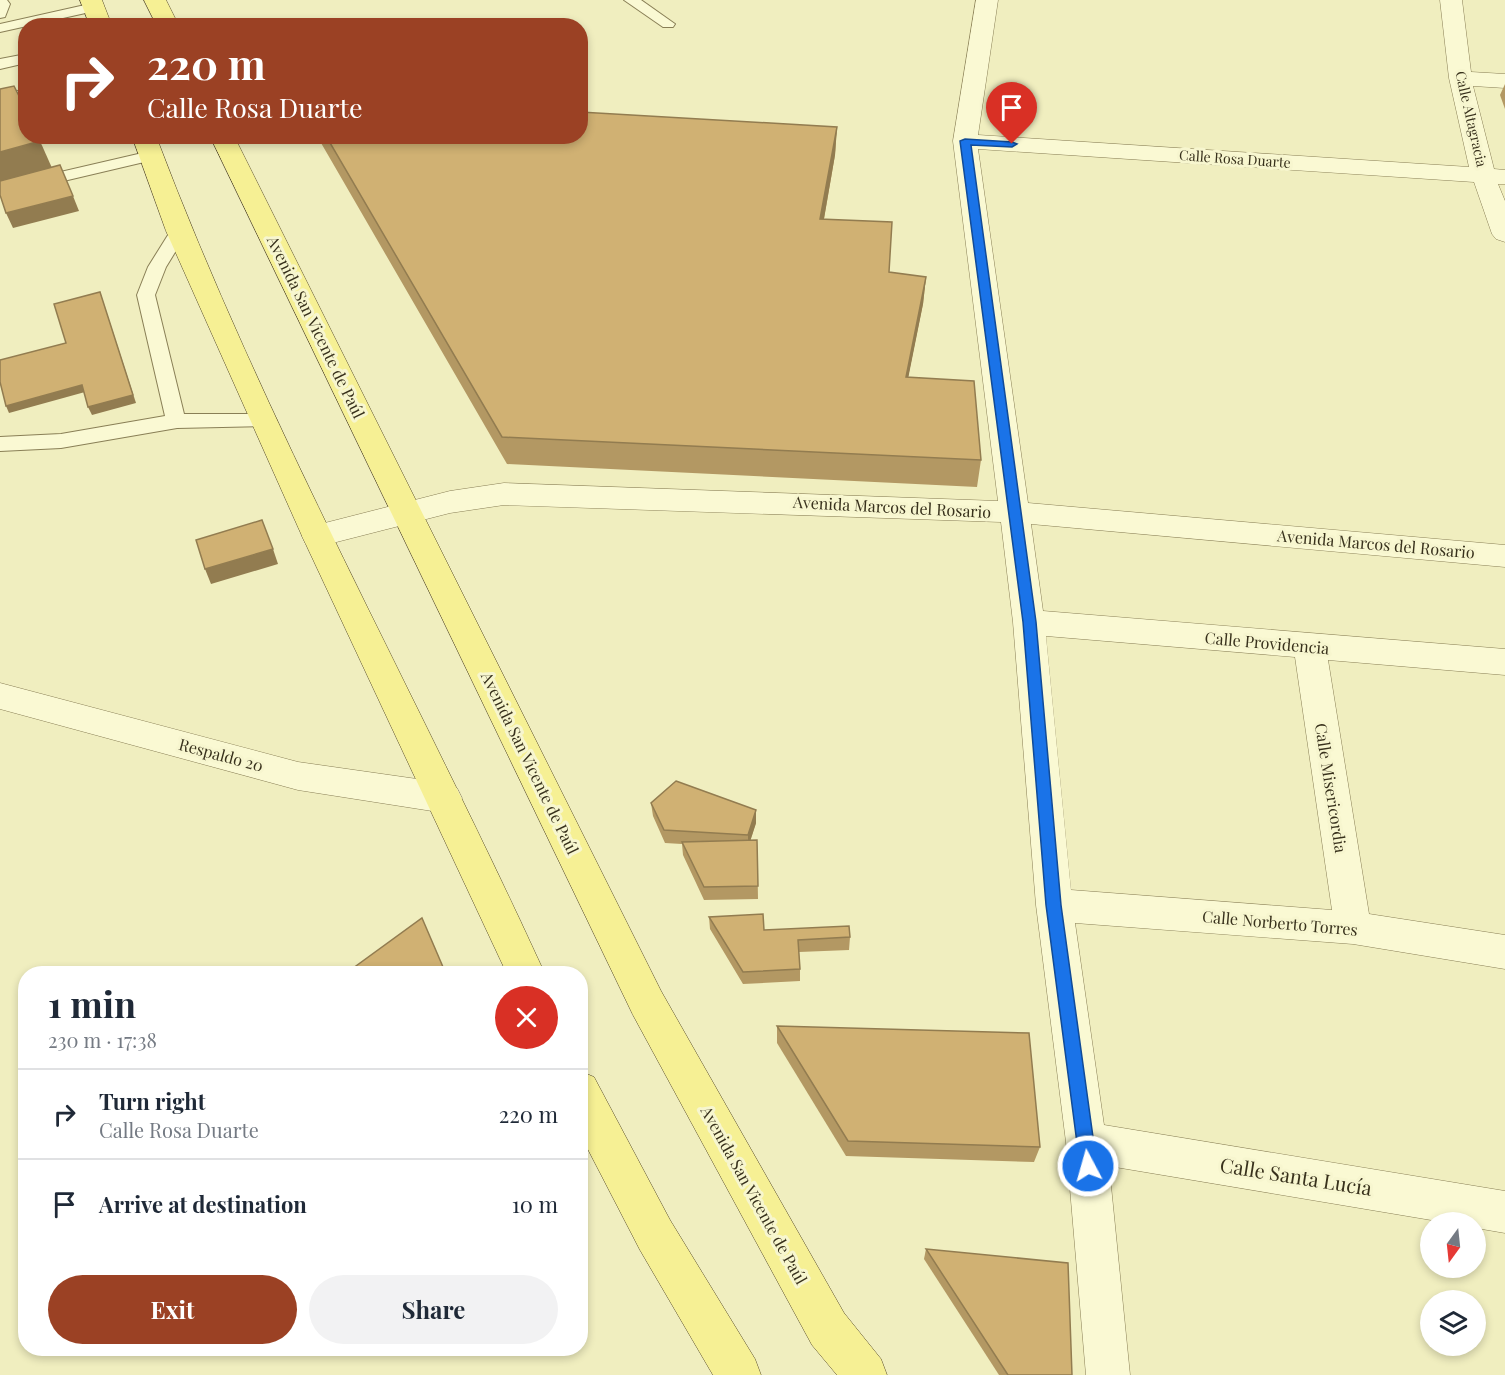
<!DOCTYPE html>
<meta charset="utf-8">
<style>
body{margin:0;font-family:"Playfair Display",serif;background:#f2f2f3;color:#1f2937;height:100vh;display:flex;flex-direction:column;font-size:22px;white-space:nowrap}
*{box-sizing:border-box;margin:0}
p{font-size:20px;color:#747a83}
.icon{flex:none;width:33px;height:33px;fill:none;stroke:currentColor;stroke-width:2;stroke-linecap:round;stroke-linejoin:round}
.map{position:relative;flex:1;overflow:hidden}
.drawer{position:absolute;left:18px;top:966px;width:570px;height:390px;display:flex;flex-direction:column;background:#fff;border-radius:24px;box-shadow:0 3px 9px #0003}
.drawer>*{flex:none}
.guide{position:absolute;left:18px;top:18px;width:570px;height:126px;border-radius:24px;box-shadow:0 3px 9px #0003;background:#9b4124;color:#fff;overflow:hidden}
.needle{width:39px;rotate:195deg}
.buttons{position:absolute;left:1420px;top:1212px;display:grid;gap:12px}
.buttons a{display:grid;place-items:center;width:66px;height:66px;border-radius:50%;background:#fff;box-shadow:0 3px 9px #0003;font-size:30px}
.pin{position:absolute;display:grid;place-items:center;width:51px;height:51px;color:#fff;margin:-62px -26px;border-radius:50% 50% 50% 0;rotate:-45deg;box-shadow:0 0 6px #0007}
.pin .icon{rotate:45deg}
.me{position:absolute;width:66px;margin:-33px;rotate:354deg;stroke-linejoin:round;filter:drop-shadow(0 0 4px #0008)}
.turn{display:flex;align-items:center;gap:21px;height:126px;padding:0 30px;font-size:27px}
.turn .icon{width:78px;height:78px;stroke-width:2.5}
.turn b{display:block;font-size:42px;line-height:51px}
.round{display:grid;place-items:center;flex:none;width:63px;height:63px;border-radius:32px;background:#f2f2f3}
.overview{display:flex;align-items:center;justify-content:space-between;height:102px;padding:0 30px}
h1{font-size:36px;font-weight:700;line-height:45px}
.primary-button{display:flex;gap:12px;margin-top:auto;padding:12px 30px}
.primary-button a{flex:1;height:69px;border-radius:36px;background:#9b4124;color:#fff;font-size:24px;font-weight:700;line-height:69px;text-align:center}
.primary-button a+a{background:#f2f2f3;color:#1f2937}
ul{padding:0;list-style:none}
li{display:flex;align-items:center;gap:18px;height:90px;padding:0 30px;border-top:2px solid #e0e1e3}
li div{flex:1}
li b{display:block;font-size:22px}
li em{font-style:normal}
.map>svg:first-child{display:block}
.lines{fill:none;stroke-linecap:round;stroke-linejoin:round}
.lane-casing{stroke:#897f56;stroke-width:2}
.street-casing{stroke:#897f56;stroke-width:1}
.primary-casing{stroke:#574b2b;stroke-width:1}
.lane{fill:#faf9d3;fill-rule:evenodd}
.street{fill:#faf9d3;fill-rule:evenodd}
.primary{fill:#f6f094;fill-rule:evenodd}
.wall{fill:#b39863}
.shaded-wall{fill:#927c50}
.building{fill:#d0b173;stroke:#927c50;stroke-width:1.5}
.route{fill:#1a73e8;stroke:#114b97;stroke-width:1.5}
.labels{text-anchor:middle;stroke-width:6;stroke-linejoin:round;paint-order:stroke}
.far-street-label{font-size:14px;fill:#38311c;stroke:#f7f6cf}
.street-label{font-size:16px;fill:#38311c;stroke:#f7f6cf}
.near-street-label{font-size:20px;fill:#38311c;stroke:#f7f6cf}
</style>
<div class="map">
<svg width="1505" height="1375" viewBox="0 0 1505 1375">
<rect width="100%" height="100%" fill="#f0eebf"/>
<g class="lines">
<g class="lane-casing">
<g id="lane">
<polygon points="0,0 7,0 10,4 5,17 0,18"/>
<polygon points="624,0 641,0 675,24 673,27 663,27"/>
<polygon points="94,3 99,4 101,7 99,10 0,32 0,24"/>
<polygon points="26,54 26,63 0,69 0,59"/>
<polygon points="26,89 26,99 0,105 0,95"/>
<polygon points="151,151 159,156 157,159 0,196 0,186"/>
<polygon points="179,226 188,231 166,267 155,295 184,414 267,414 274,416 277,421 274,426 177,428 61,448 0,451 0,437 61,434 165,416 137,295 148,267 173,227"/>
</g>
</g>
<g class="street-casing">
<g id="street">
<path d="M976 0H998L978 135 1469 167 1449 78 1440 0H1462L1471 72 1505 74V88L1473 86 1494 169 1505 170V184H1498L1505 201V242L1496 239 1492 234 1474 182 978 149 1028 503 1505 545V567L1031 524 1043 611 1505 649V675L1328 660 1369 914 1505 935V969L1353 944 1075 923 1104 1125 1505 1191V1233L1476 1228V1222H1443L1109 1166 1130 1375H1086L1066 1142 1036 905 1013 622 1001 522 504 505 450 513 317 547 306 544 302 536 306 528 317 525 450 491 504 483 998 501 953 141ZM1046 636 1295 657 1332 910 1071 890Z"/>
<polygon points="0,683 298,762 445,783 457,788 462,798 457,808 445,813 298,790 0,709"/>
</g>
</g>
<g class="primary-casing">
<g id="primary">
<polygon points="80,0 102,0 112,26 90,26"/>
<polygon points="144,0 166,0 179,26 157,26"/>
<path d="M132 136H156C265 425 417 694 545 974H507L302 536 166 231Z"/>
<polygon points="210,136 234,136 661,991 844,1313 881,1359 887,1375 837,1375 812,1345 633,1015"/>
<polygon points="580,1071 594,1077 670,1220 755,1359 761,1375 713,1375 640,1250 580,1134"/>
</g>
</g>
<use href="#lane" class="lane"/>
<use href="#street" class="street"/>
<use href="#primary" class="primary"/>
</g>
<g class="wall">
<polygon points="1505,84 1505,109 1500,95"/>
<polygon points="837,127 835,155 824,219 889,272 926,277 923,304 908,377 981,460 977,487 507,464 317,136 580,136"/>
<polygon points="651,803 756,810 756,823 750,841 757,840 758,899 704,900 683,855 682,844 665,843 653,816"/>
<polygon points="709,917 764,930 850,937 849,950 799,952 800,969 800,981 743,984 710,929"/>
<polygon points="777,1026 1040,1147 1034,1162 846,1156 777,1043"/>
<polygon points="926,1249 1072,1375 999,1375 924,1259"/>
</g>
<g class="shaded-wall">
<polygon points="837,127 835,155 819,247 820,219"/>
<polygon points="40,141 52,168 0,182 0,152"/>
<polygon points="73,196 79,211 13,228 6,213"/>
<polygon points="926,277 923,304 903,404 906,377"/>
<polygon points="100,292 136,403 92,415 88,407"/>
<polygon points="82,385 85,392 9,413 6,406"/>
<polygon points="273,549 278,564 211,584 205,569"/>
<polygon points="756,810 756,823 748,848 748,835"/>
</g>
<g class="building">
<polygon points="14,86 26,110 26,136 38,136 40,141 0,152 0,89"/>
<polygon points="580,112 837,127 820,219 892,222 889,272 926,277 906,377 974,381 981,460 502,437 326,136 580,136"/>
<polygon points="60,165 73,196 6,213 0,195 0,181"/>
<polygon points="100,292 133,395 88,407 82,385 6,406 0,382 0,360 66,343 54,304"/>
<polygon points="262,520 273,549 205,569 196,540"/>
<polygon points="676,781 756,810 748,835 664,830 651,803"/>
<polygon points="757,840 758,886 704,887 682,842"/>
<polygon points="763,914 764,930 849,926 850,937 798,940 800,969 743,972 709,917"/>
<polygon points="422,918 446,974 345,974"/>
<polygon points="777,1026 1029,1033 1040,1147 848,1141"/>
<polygon points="926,1249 1068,1263 1072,1375 1008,1375"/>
</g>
<polygon class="route" points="965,139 1012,142 1017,144 1012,147 971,145 1036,622 1061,905 1097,1166 1094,1171 1088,1174 1082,1171 1080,1166 1046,905 1023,622 960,141"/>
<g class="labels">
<g class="far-street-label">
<text transform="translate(1471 119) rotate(77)" y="5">Calle Altagracia</text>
<text transform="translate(1235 159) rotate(4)" y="5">Calle Rosa Duarte</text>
</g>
<g class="street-label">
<text transform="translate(316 327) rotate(64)" y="6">Avenida San Vicente de Paúl</text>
<text transform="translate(892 507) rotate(3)" y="6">Avenida Marcos del Rosario</text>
<text transform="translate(1376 544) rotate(5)" y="6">Avenida Marcos del Rosario</text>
<text transform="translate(1267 643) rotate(5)" y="6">Calle Providencia</text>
<text transform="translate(221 755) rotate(15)" y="6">Respaldo 20</text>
<text transform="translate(530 763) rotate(64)" y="6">Avenida San Vicente de Paúl</text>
<text transform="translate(1331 788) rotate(81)" y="6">Calle Misericordia</text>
<text transform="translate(1280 923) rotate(5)" y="6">Calle Norberto Torres</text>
<text transform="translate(754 1195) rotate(61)" y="6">Avenida San Vicente de Paúl</text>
</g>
<g class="near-street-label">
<text transform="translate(1296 1177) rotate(9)" y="7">Calle Santa Lucía</text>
</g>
</g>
</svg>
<div class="buttons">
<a><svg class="needle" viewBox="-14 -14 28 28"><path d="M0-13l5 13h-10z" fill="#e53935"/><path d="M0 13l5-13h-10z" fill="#747a83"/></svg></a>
<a><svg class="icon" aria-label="layers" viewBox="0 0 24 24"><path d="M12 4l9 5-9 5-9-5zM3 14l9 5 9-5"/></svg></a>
</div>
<div class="pin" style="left:1012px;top:144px;background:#d93025"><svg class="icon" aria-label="arrive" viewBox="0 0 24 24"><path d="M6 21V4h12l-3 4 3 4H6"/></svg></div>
<svg class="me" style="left:1088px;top:1166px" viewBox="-20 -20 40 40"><circle r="17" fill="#1a73e8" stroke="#fff" stroke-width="3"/><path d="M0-11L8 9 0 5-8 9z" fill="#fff"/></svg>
<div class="guide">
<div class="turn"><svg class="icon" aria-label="right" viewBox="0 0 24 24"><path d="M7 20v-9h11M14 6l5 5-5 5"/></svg><div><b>220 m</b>Calle Rosa Duarte</div></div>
</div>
<section class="drawer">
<div class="overview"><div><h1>1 min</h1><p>230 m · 17:38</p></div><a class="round" style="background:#d93025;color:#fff"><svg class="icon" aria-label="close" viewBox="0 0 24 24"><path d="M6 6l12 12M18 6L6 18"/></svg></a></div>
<ul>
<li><svg class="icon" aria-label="right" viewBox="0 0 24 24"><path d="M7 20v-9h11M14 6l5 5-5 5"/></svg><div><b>Turn right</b><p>Calle Rosa Duarte</p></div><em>220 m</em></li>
<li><svg class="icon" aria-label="arrive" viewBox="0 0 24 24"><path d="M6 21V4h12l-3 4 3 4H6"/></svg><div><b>Arrive at destination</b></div><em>10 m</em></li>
</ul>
<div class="primary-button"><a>Exit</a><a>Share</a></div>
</section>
</div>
